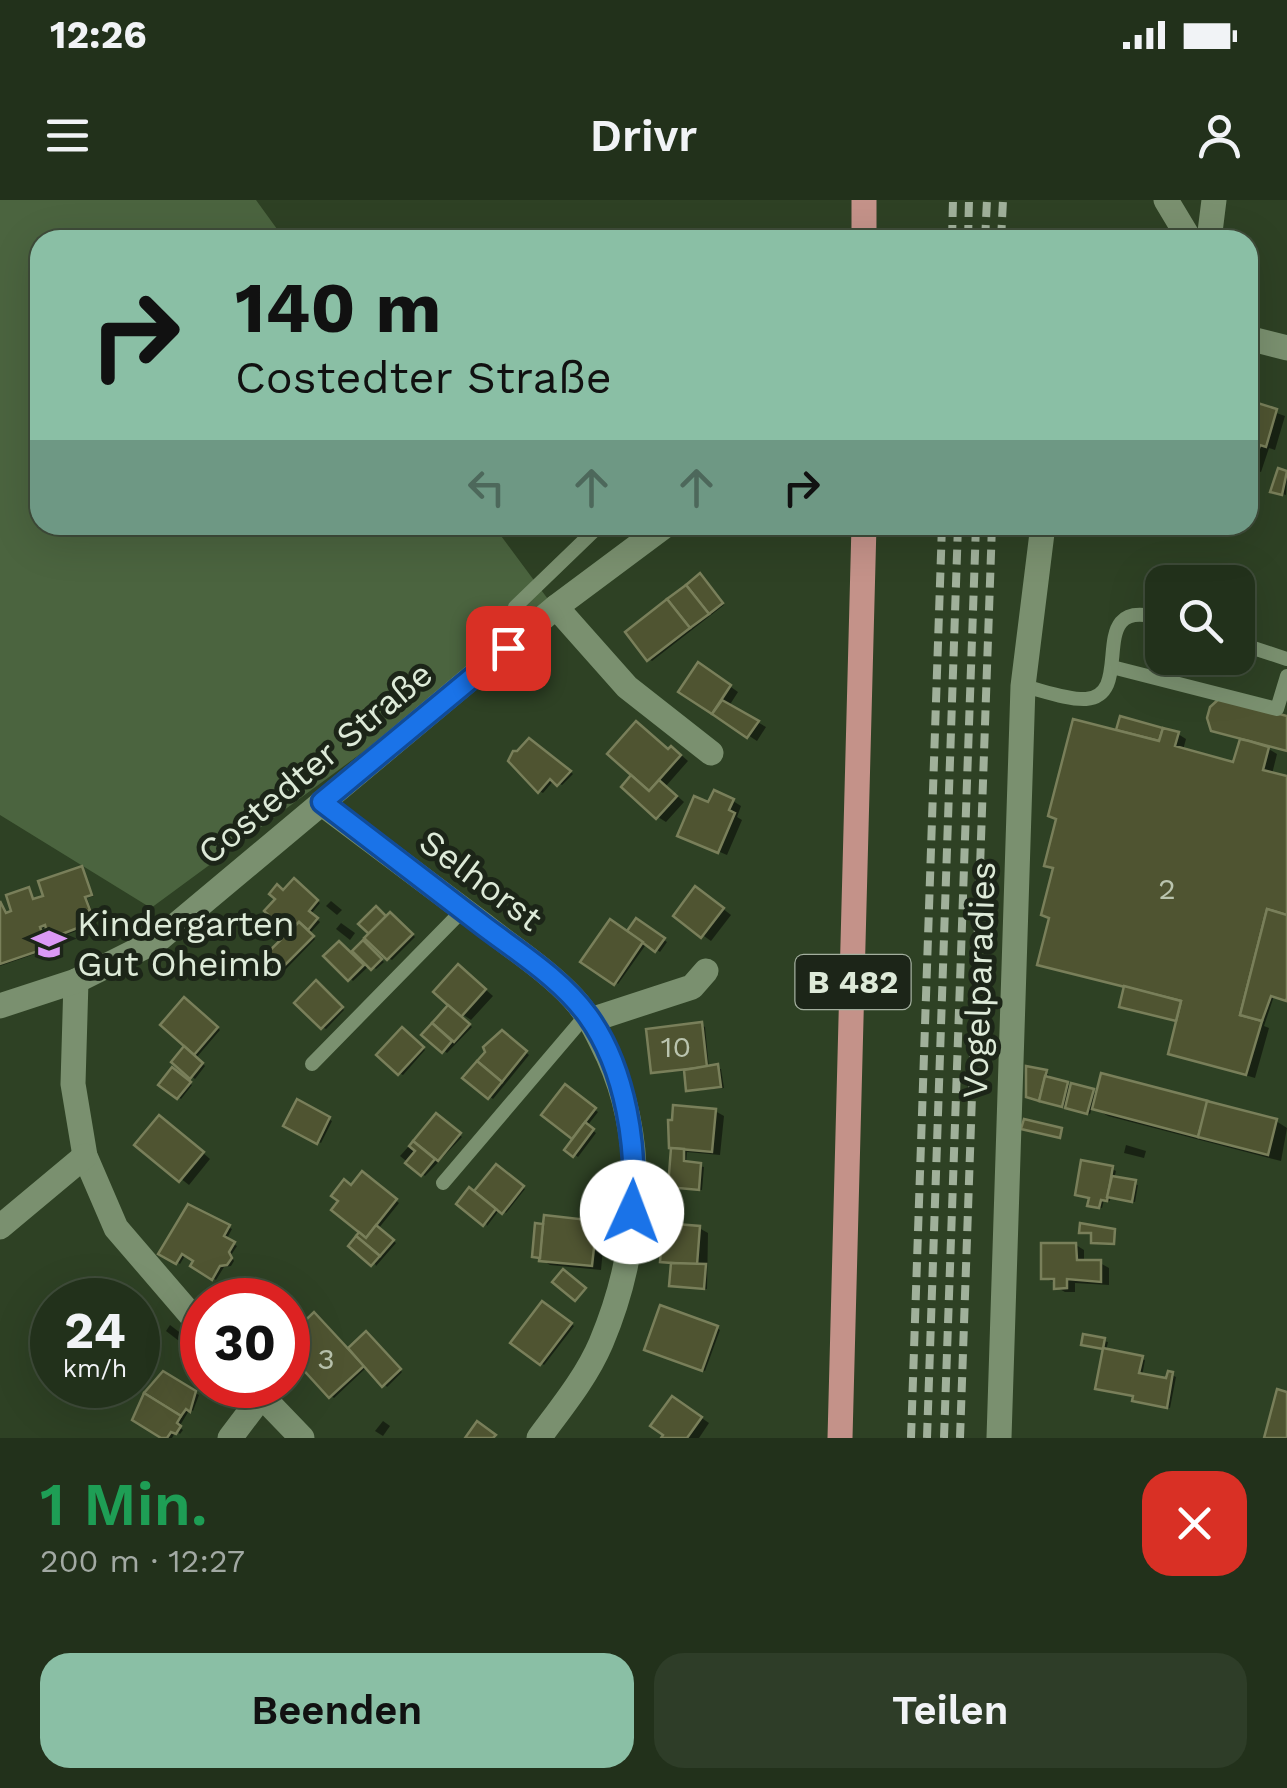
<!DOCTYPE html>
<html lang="de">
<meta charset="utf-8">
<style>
body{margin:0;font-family:"Work Sans",sans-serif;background:#2e3d28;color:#f1f3f6;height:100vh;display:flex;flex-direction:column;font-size:38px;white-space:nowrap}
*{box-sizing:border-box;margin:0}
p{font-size:32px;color:#a2a9a3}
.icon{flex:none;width:55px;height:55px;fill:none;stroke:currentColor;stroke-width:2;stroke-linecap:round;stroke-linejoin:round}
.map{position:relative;height:1238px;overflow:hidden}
.details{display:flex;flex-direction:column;background:#22311b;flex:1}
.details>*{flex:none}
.top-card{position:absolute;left:30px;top:30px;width:1228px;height:305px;border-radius:30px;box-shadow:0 10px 40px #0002,0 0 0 2px #3f4c3a;background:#8abfa5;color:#111;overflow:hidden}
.controls{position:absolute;left:1145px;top:365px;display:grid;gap:20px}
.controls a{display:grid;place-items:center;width:110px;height:110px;border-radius:20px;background:#22311b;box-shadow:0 10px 40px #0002,0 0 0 2px #3f4c3a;font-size:50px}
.speed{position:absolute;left:30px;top:1078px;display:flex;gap:20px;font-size:50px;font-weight:700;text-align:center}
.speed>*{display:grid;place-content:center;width:130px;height:130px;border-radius:50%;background:#22311b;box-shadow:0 10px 40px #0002,0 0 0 2px #3f4c3a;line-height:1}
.speed small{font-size:25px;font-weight:400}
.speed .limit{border:15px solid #d22;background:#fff;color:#111}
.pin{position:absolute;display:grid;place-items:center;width:85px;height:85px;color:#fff;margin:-42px;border-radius:20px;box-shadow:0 5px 15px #0006}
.me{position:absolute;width:110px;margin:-55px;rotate:2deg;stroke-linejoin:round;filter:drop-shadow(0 0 8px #0008)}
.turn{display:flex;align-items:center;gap:35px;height:210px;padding:0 40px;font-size:45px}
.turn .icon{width:130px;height:130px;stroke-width:2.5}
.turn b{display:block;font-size:70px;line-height:85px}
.lanes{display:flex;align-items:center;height:95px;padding:0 40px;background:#0003;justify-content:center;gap:50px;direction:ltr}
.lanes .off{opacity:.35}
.round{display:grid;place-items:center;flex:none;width:105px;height:105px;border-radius:30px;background:#2e3d28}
.head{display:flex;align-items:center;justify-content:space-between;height:170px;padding:0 40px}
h1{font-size:60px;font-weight:600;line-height:75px;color:#1e9e55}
.button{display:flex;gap:20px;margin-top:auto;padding:20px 40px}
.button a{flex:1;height:115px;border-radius:30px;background:#8abfa5;color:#111;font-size:40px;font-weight:600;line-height:115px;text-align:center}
.button a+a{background:#2e3d28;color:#f1f3f6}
.status{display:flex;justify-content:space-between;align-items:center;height:70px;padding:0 50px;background:#22311b;direction:ltr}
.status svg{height:28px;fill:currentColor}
header{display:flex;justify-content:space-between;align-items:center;height:130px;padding:0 40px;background:#22311b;font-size:45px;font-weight:600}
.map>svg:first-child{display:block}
.green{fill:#4b643f}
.shadow{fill:#0007}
.building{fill:#4f5431;stroke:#797f5a;stroke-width:2.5}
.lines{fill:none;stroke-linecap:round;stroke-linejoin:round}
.lane{stroke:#7a906f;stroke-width:14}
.street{stroke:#7a906f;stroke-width:25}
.primary{stroke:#c49289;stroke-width:25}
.rail{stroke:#a0b09a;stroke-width:8;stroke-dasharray:15 8;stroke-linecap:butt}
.route-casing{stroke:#114b97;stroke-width:25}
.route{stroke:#1a73e8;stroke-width:18}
.labels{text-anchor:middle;stroke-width:10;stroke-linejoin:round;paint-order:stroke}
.number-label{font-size:30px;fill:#bac4ae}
.shield{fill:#1c2518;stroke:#a3af9e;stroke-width:2.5}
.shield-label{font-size:32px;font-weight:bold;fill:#ddead8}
.street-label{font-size:35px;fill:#ddead8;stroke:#1c2518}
.poi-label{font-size:35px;fill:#ddead8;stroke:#1c2518;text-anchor:start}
</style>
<div class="status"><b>12:26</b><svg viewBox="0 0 49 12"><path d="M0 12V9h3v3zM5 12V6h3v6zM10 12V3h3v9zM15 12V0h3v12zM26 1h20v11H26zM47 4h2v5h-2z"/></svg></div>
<header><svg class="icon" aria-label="menu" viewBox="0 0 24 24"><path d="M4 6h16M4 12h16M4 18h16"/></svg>Drivr<svg class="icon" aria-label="person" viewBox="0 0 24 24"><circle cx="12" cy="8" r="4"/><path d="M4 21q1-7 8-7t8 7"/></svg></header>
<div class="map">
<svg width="1287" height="1238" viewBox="0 0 1287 1238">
<rect width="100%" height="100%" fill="#2e4124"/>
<polygon class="green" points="0,0 256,0 285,40 40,40 40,325 493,325 556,410 151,708 0,615"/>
<g class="shadow">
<polygon points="1248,203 1285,216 1275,250 1269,248 1261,272 1248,268"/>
<polygon points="1280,271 1287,274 1286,295 1276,292"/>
<polygon points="704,378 724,405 652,461 649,459"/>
<polygon points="707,470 738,492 729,506 766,527 757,541 681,491"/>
<polygon points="1287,518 1287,550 1262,545 1277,554 1272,574 1287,578 1287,800 1274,796 1264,826 1269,828 1255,878 1171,853 1179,821 1125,807 1127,788 1040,763 1052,719 1055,670 1047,665 1118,533 1178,534 1186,539 1183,550 1235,565 1242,538"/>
<polygon points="680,554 688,561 666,586 684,602 666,622 658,617 634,575 676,560"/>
<polygon points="553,557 573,574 562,585 554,580 543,593 539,591"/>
<polygon points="733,601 741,606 737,617 742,620 727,655 689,639 710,606"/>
<polygon points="82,669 94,696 87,698 92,711 86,713 90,726 55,739 48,726 42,729 49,749 0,766 0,700 8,715 29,689 35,701 46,698"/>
<polygon points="297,683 320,703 311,714 320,722 310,733 315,739 285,770 282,768 291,732"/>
<polygon points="704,694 731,715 711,741 676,716"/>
<polygon points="331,701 342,710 337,715 326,706"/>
<polygon points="394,717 415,737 392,760 388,758 387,718"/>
<polygon points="637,721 667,742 660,752 647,743 618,784 584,761 628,734"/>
<polygon points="341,723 355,733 350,740 336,729"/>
<polygon points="364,743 384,762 376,769 370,765 353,781 327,756 352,755"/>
<polygon points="459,767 493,796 471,820 462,814 460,817 472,827 447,853 425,834 448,809"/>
<polygon points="320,785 344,810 326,829 322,827"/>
<polygon points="188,802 220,830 196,858 205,866 195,879 174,862 188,846"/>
<polygon points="701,825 705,827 709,868 721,869 724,888 692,891 689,889 686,871 653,872"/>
<polygon points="405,832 425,850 403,875 399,873"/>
<polygon points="506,835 529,855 493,899 466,878"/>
<polygon points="173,870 192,885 181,899 162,884"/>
<polygon points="1046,873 1049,875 1048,879 1098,894 1276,921 1287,928 1281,961 1108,916 1092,907 1090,914 1032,898"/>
<polygon points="565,888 598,912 587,926 596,933 578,957 568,950 576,939 545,915"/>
<polygon points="298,903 332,921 321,943 286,925"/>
<polygon points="715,911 724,916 720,955 687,952 686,964 704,967 702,990 674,987 674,948"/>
<polygon points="436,916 462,937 425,976 400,956"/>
<polygon points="168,923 210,959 189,985 138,945"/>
<polygon points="1126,945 1146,951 1144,958 1124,953"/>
<polygon points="497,967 525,989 506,1013 500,1009 487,1026 475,994"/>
<polygon points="1112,969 1116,971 1114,979 1138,985 1135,1002 1110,997 1110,1001 1104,1000 1102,1008 1094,1006"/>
<polygon points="366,976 399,1003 378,1029 396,1043 376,1066 362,1032 352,988"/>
<polygon points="189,1007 232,1029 226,1040 237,1046 231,1055 234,1061 231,1066 224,1067 216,1080 193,1065 196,1060 186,1054 180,1064 162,1053"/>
<polygon points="596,1023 605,1028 601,1070 550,1065 535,1056"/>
<polygon points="699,1028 708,1033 707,1089 675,1086 671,1065 662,1060"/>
<polygon points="1076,1045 1084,1050 1084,1063 1100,1063 1109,1068 1109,1085 1075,1083 1075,1092 1065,1092 1056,1087 1056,1083 1044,1078"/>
<polygon points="543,1104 574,1126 544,1165 514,1143"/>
<polygon points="314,1115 349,1150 366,1134 369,1135 402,1172 387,1187 367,1167 334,1198 331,1196 288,1149 288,1141"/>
<polygon points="170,1125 187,1138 183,1144 166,1131"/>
<polygon points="717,1128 720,1130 705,1171 650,1151"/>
<polygon points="1085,1137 1108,1142 1106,1151 1145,1160 1142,1176 1168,1181 1170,1174 1176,1177 1170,1208 1138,1202 1136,1196 1098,1187 1105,1149 1084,1144"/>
<polygon points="164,1174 199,1195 193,1211 190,1209 179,1227 183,1230 180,1234 176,1231 172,1238 166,1238 136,1219"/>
<polygon points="681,1204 709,1223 699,1238 664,1238"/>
<polygon points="383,1221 390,1226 383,1236 375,1231"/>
</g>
<g class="building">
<polygon points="1248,200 1277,209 1266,247 1260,245 1252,269 1248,268"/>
<polygon points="1278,268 1287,271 1282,295 1270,292"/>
<polygon points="700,373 723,403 709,414 686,385"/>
<polygon points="686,385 709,414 690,428 667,399"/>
<polygon points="667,399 690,428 647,461 625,432"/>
<polygon points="698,462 731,485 712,514 678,492"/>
<polygon points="1220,498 1287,516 1287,551 1211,531 1207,518 1210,507"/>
<polygon points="722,500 759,521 747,538 712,514"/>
<polygon points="1120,516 1163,528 1159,541 1116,530"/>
<polygon points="1073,519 1159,541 1163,528 1179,532 1175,546 1233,562 1240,539 1249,541 1269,547 1263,570 1287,576 1287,715 1267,709 1240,815 1262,821 1246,875 1168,854 1181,801 1037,765 1049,718 1041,715 1053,668 1044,666 1056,619 1048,616"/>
<polygon points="636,521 668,549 671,546 681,555 649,591 607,554"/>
<polygon points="529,538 571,571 557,586 550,579 538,593 508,561 513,551 517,551"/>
<polygon points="631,575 649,591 659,580 677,596 656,619 621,587"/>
<polygon points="714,590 734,599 729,610 735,613 718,653 677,636 694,596 708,602"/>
<polygon points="82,666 92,695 85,697 90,710 84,712 88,724 49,739 45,725 40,727 47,748 0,764 0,701 6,713 11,711 6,695 29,687 33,699 43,696 38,681"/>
<polygon points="294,678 318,700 309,711 318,718 308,730 299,722 288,733 264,711 275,699 269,694 277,684 283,690"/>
<polygon points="695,686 724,708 701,738 673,716"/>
<polygon points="376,706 386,716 369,734 358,724"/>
<polygon points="1267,709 1287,715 1287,798 1286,801 1271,796 1262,821 1240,815"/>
<polygon points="390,712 413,734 387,760 364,738"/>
<polygon points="636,718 665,738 655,752 627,731"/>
<polygon points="610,719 643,742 614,785 580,762"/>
<polygon points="299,722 314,736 280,770 265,755"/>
<polygon points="363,740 382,759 371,770 352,751"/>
<polygon points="339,741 364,765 348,781 323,756"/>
<polygon points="458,764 486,789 461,817 433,792"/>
<polygon points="316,780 343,807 321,829 294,803"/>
<polygon points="1124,786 1181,801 1176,821 1119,807"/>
<polygon points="184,797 218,827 194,855 160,825"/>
<polygon points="448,805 470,824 454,842 432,823"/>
<polygon points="702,822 707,867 651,873 646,829"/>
<polygon points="432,823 452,841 442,853 421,835"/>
<polygon points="402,827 424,847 398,875 376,855"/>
<polygon points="502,830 527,851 502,882 477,861 485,852 483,847"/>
<polygon points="184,846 203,863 190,879 171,862"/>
<polygon points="477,861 502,882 488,899 462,878"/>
<polygon points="718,864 721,887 686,891 684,870"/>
<polygon points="1026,866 1047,870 1039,901 1026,897"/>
<polygon points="172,867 191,882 177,899 158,885"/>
<polygon points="1101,873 1208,901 1198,937 1092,909"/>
<polygon points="1045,876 1068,882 1062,907 1039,901"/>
<polygon points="1071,883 1094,889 1087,914 1065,908"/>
<polygon points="565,884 596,908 572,939 541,915"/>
<polygon points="297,899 330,917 317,944 283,926"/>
<polygon points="1207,901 1277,919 1268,955 1198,937"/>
<polygon points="673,905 716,909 712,952 669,948 668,920 672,920"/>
<polygon points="436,913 461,933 438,961 413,941"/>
<polygon points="159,915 204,952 179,982 134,945"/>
<polygon points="1024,919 1062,928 1060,938 1021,929"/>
<polygon points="585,922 594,929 573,957 564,950"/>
<polygon points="413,941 435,959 421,976 405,963 415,951 409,946"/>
<polygon points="671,948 684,949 684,961 701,963 699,990 668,987"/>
<polygon points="1081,960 1113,966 1107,1001 1101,1000 1099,1008 1087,1006 1089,998 1075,995"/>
<polygon points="496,964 524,986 502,1014 474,991"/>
<polygon points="362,971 397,999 366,1038 331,1010 338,1001 331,996 344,979 351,985"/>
<polygon points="1112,976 1136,980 1132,1002 1107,997"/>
<polygon points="469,987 496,1009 483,1026 456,1004"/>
<polygon points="188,1004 230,1025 224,1036 235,1042 229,1052 232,1058 227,1065 220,1066 212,1080 190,1066 193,1061 182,1054 176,1064 158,1054"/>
<polygon points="544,1015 597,1021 592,1066 539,1061"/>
<polygon points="535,1023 543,1024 540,1058 532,1057"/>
<polygon points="663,1023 700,1026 697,1065 660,1062"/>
<polygon points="1080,1023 1115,1029 1114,1044 1091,1043 1091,1033 1079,1033"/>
<polygon points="376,1025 394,1040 380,1056 356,1036 359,1032 366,1038"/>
<polygon points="356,1036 380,1056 371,1066 348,1046"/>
<polygon points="1041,1043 1076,1043 1077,1060 1101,1060 1101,1082 1067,1079 1067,1088 1054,1089 1054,1079 1041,1079"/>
<polygon points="671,1063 706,1064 704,1089 669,1086"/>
<polygon points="563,1069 586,1088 575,1101 552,1082"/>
<polygon points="542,1101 572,1123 540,1165 510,1143"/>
<polygon points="660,1105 718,1126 702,1171 644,1150"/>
<polygon points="314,1112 364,1166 329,1198 288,1153 288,1137"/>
<polygon points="366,1131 401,1169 382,1187 348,1148"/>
<polygon points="1083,1134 1105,1138 1103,1149 1081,1145"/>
<polygon points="1103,1148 1143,1156 1139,1173 1166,1178 1168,1171 1173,1172 1167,1208 1132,1201 1133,1196 1095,1189"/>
<polygon points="163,1171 196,1191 190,1212 186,1209 181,1216 144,1193"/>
<polygon points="1277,1189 1287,1192 1287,1238 1264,1238"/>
<polygon points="144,1193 181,1216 177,1223 181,1226 176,1234 171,1232 167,1238 161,1238 132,1220"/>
<polygon points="672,1196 702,1217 687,1238 661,1238 663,1235 650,1226"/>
<polygon points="477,1221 496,1235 493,1238 465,1238"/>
</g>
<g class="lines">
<g class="lane">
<polyline points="1238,443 1287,459"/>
<polyline points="508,447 515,407 600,325"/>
<polyline points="1112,467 1277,509 1287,476"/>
<path d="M1023 486C1041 490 1067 500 1086 499 1138 495 1081 393 1162 419"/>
<polyline points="312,864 463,710"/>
<polyline points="443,983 587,814"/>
</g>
<g class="street">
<polyline points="1166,0 1190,40"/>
<polyline points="1209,40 1214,0"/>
<polyline points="1248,138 1287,148"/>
<polyline points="556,407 627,487 711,553"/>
<path d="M321 603C376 644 430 685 485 726 514 749 547 770 573 798 589 815 598 835 608 856 649 946 639 1053 601 1143 586 1178 561 1208 539 1238"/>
<polyline points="76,781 73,884 85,956 116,1028 202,1128"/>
<polyline points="0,806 76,781 158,740 556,407 666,325"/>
<polyline points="591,820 692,787 706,771"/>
<polyline points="0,1027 85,956"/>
<polyline points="251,1185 302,1238"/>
<polyline points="230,1238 261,1197"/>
<polyline points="999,1238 1023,486 1043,325"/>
</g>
<g class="primary">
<polyline points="864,0 864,40"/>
<polyline points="840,1238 864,325"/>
</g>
<g class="rail">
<polyline points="952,40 953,0"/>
<polyline points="968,40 969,0"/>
<polyline points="985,40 987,0"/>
<polyline points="1001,40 1003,0"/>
<polyline points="911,1238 942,325"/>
<polyline points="927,1238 958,325"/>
<polyline points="944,1238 976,325"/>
<polyline points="960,1238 992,325"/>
</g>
</g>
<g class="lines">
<g class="route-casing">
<path id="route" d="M508 448 322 602C376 644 431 685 485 727 521 754 562 780 588 816 626 869 638 949 632 1012"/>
</g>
<use href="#route" class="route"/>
</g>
<defs>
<g id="school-bare" transform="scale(2.7)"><path d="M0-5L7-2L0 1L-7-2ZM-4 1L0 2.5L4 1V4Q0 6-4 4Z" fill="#db99f5" stroke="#1c2518" stroke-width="2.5" paint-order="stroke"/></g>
</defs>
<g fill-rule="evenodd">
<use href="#school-bare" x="49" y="744"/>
</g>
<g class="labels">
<g class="number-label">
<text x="1167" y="699">2</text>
<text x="676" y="857">10</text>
<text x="326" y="1169">3</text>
</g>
<rect class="shield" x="795.5" y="755" width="115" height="54" rx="8"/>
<g class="shield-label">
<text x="853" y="793">B 482</text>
</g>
<g class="street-label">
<text transform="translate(315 563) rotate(-40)" y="12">Costedter Straße</text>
<text transform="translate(481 680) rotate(37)" y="12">Selhorst</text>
<text transform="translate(979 780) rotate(-88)" y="12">Vogelparadies</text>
</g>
<g class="poi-label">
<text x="77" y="736">Kindergarten<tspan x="77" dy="40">Gut Oheimb</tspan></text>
</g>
</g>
</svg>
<div class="controls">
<a><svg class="icon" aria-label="search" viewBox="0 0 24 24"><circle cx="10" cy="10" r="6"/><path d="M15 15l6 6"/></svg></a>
</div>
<div class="speed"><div>24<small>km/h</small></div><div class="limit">30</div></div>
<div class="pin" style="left:508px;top:448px;background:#d93025"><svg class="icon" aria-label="arrive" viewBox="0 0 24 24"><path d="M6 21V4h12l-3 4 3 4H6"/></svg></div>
<svg class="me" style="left:632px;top:1012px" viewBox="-20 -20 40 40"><circle r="19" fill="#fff"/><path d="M0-13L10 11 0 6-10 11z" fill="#1a73e8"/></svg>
<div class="top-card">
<div class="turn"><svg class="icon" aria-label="right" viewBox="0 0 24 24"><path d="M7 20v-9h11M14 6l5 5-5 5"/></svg><div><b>140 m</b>Costedter Straße</div></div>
<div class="lanes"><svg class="icon off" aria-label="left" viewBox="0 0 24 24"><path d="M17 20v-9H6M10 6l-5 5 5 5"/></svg><svg class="icon off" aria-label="ahead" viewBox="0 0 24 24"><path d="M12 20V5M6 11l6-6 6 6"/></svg><svg class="icon off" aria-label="ahead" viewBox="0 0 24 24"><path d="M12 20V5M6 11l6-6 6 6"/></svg><svg class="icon" aria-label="right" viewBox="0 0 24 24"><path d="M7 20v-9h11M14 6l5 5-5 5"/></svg></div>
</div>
</div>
<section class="details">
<div class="head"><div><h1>1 Min.</h1><p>200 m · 12:27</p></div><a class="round" style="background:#d93025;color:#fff"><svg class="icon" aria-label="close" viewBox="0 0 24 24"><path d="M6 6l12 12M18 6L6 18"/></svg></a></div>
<div class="button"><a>Beenden</a><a>Teilen</a></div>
</section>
